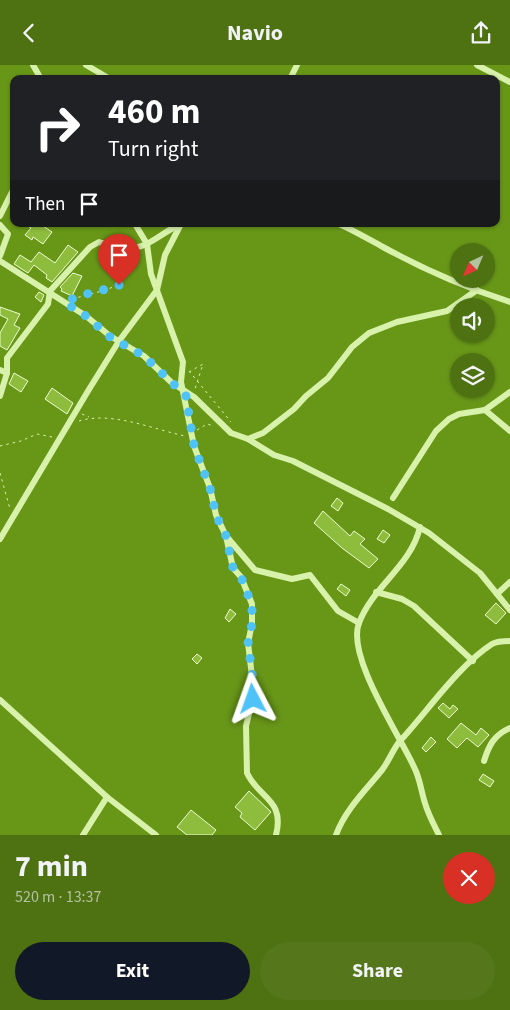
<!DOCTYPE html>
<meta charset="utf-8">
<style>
body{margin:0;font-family:"Source Sans 3",sans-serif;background:#55761b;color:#f1f3f6;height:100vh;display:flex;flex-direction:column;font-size:19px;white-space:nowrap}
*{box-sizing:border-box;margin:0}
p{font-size:16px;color:#b3c29f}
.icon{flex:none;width:28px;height:28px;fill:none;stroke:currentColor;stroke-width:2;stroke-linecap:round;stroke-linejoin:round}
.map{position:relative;height:770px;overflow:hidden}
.drawer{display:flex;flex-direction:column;background:#4e7112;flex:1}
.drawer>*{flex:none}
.top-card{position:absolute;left:10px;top:10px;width:490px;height:152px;border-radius:10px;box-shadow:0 1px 4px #0004;background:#202124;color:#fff;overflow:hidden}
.needle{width:32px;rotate:224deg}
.tools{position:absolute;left:450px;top:178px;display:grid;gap:10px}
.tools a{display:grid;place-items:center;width:45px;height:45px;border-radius:50%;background:#4e7112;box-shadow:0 1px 4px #0004;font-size:25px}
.pin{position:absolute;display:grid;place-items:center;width:42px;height:42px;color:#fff;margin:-51px -21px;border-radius:50% 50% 50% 0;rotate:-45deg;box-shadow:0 0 5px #0007}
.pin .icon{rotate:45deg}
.me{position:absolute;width:55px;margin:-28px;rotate:356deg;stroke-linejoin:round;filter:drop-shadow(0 0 4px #0008)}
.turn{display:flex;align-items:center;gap:18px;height:105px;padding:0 15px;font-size:22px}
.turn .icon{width:65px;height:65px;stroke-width:2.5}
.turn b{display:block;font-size:35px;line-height:42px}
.then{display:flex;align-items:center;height:48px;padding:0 15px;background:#0003;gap:10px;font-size:19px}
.round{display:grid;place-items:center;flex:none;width:52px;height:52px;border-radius:26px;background:#55761b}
.head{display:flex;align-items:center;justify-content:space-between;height:85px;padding:0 15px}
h1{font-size:30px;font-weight:700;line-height:38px}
.button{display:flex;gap:10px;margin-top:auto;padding:10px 15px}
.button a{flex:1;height:58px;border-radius:30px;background:#111827;color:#fff;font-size:20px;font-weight:700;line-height:58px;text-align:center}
.button a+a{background:#55761b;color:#f1f3f6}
header{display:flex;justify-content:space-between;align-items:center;height:65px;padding:0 15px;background:#4e7112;font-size:22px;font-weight:700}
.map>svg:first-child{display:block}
.building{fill:#8ebc3c;stroke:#edfcd2}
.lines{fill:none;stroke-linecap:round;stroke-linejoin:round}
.path{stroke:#d8f1ab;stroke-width:1;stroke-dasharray:2.5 4;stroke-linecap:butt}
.minor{stroke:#d8f1ab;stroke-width:6}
.route{stroke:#4fc3f7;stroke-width:9;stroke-dasharray:0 16.2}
</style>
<header><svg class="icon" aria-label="back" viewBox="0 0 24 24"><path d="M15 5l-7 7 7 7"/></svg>Navio<svg class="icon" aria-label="share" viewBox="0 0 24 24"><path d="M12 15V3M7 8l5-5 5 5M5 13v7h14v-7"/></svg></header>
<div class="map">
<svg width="510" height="770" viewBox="0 0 510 770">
<rect width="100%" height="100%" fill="#689718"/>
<g class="building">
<polygon points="24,159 40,159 52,167 43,179 33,172 32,175 25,170 31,163"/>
<polygon points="68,180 78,187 52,217 46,213 47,210 34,200 28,208 14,199 20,190 31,197 39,187 55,198"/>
<polygon points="73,208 82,211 72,231 61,226 62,224 60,222"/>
<polygon points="39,227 44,230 41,237 35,232"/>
<polygon points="0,242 20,249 14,260 20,263 7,285 0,281 0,268 8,254 0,250"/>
<polygon points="14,308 28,316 21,327 9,319"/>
<polygon points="52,323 73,338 67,349 45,334"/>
<polygon points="337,433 343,438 338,446 331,441"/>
<polygon points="323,446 350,471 354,466 365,474 360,479 378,494 369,503 342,483 314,458"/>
<polygon points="383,465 390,470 384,478 377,474"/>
<polygon points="341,519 350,525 346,531 337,524"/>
<polygon points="496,538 506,548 496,559 485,550"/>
<polygon points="230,544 236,549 229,557 225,553"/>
<polygon points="197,589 202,593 197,599 192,594"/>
<polygon points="443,638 450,644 453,640 458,644 449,653 438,643"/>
<polygon points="461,658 476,670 481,663 489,670 478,682 467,673 457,683 447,674"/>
<polygon points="431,672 436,677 426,687 422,683"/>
<polygon points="483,709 494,716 490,722 479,715"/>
<polygon points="249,726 271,747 255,765 240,752 242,748 235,742"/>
<polygon points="191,745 216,765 212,770 187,770 177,762"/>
</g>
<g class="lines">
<g class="path">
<polyline points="72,234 102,226 119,220"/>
<polyline points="189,306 231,357"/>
<polyline points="189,307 203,299 195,324"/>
<polyline points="82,349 89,352"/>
<path d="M79 356C112 346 152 364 185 371"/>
<polyline points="197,365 207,359 214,361"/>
<polyline points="0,381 21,376 37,369 52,372"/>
<polyline points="0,408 10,444"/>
</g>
<g class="minor">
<polyline points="33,0 41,14"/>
<polyline points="86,0 110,14"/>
<polyline points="477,0 510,17"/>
<polyline points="290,14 297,0"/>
<polyline points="0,151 14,123"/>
<path d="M135 159 147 179 151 209 183 297 181 317 194 381 210 423 216 450 226 471 233 503 241 512 252 539V559L248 578 254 628 246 661 247 708C259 734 285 734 276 770"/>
<path d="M339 159C355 166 368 174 383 182 423 204 467 223 510 237"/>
<polyline points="0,160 8,169 0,191"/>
<polyline points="0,196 86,251 110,271 144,291 171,317 194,332 231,368 248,374 274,390 293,396 388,444 429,468 480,508 510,545"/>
<polyline points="0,305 7,308 0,331"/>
<path d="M7 308V293L48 239 50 226 90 182 99 177C144 191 143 179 180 159"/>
<polyline points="485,345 510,366"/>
<polyline points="248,374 263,368 294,344 306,331 328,313 352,282 369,268 397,257 447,246 477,225"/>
<polyline points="393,433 436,366 449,354 459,349 485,345 510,327"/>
<path d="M420 462C411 501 373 521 359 558 346 591 400 671 414 702 420 713 421 726 425 738 428 749 434 760 439 770"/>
<polyline points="227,472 255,505 292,514 310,510 338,546 359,558"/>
<polyline points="0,474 88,326 119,276 157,225 165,190 181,159"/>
<polyline points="376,527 402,534 414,541 473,596"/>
<polyline points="497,529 510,517"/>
<polyline points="0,635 107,732 156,770"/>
<path d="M484 696C489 680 494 670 510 663"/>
<polyline points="83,770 107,732"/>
<path d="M336 770C345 745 365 726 382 705 389 696 393 684 400 676 427 647 458 601 492 579 497 576 504 576 510 576"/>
</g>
</g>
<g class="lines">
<path class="route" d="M119 220C101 227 80 228 65 238L86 251 110 272 144 291 186 331 194 381 210 423 216 450 226 471 233 503 241 512 252 540V559L248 578 254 623 253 634"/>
</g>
</svg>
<div class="tools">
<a><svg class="needle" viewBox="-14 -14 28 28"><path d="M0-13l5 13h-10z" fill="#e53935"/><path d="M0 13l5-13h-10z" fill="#b3c29f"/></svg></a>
<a><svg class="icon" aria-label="sound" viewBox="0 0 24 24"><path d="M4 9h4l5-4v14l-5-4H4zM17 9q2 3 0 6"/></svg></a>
<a><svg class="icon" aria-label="layers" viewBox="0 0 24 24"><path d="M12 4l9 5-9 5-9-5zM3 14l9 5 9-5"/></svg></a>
</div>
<div class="pin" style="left:119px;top:220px;background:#d93025"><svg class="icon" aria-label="arrive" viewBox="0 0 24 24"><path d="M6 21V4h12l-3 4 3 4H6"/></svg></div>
<svg class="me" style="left:253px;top:634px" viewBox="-20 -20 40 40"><path d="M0-17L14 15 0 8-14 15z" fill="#4fc3f7" stroke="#fff" stroke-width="4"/></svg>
<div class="top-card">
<div class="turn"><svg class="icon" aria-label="right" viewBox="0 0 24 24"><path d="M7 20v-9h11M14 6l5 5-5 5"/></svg><div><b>460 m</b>Turn right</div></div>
<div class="then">Then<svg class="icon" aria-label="arrive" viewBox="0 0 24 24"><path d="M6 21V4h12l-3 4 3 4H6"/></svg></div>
</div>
</div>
<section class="drawer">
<div class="head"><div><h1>7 min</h1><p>520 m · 13:37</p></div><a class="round" style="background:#d93025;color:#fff"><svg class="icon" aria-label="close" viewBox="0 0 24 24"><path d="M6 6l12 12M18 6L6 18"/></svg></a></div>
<div class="button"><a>Exit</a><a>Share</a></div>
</section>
